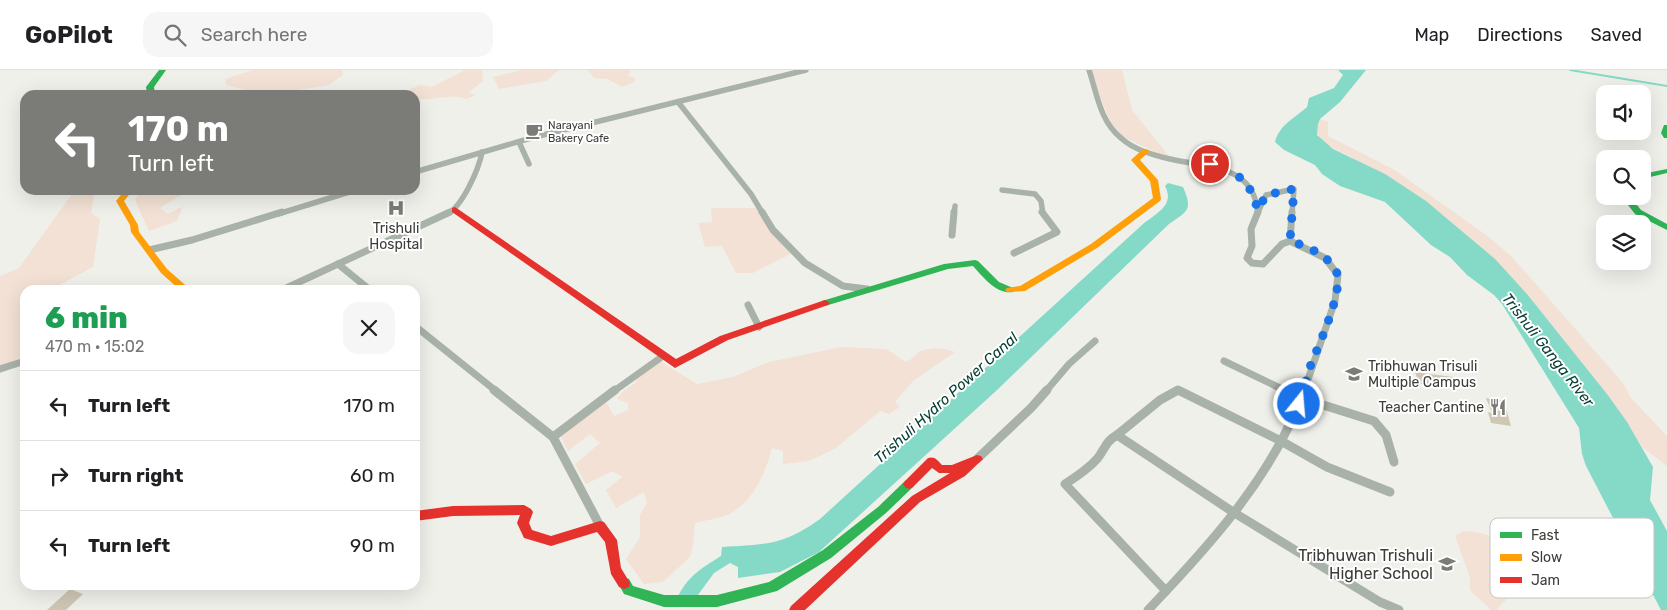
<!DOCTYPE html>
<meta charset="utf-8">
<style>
body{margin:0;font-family:Rubik,sans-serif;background:#f6f6f6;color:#202124;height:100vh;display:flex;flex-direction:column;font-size:19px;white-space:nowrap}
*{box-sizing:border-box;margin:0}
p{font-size:16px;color:#757577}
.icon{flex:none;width:28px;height:28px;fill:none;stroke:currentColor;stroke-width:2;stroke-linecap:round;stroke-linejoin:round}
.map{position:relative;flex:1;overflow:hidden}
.panel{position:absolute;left:20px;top:215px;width:400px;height:305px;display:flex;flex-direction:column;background:#fff;border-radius:15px;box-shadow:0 5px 20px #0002}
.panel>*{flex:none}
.hud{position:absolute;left:20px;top:20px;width:400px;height:105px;border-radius:15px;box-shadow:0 5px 20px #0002;background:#7b7b77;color:#fff;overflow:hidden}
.tools{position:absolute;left:1596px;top:15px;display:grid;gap:10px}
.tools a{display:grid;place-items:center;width:55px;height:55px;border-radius:10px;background:#fff;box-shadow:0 5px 20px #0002;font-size:25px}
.pin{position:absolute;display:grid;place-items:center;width:42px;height:42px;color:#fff;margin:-21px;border:2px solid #fff;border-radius:50%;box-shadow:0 1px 5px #0007}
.me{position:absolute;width:55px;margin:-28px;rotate:17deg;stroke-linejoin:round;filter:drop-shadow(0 0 4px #0008)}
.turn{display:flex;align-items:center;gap:18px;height:105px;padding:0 25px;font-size:22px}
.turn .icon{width:65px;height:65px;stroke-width:2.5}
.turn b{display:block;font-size:35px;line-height:42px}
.round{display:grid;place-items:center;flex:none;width:52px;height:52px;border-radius:15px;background:#f6f6f6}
.head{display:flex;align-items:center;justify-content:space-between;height:85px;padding:0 25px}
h1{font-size:30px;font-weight:800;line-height:38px;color:#1e9e55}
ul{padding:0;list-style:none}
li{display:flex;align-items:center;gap:15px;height:70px;padding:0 25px;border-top:1px solid #e0e0e0}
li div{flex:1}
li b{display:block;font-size:19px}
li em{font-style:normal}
header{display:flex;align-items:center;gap:30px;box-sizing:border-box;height:70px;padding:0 25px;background:#fff;border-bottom:1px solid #e0e0e0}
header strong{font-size:24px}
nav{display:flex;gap:28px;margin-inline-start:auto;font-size:18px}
.search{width:350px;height:45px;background:#f6f6f6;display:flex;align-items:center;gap:12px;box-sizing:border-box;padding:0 18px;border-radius:15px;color:#757577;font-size:19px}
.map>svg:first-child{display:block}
.green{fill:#f2e1d4}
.water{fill:#84d9c7}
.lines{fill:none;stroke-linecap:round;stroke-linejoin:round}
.stream{stroke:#84d9c7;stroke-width:2}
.building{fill:#cfc7b4}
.street-far2{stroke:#a9b2a9;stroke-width:5.5}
.street-far1{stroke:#a9b2a9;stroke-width:7}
.street{stroke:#a9b2a9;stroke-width:9}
.fast{fill:#30b455;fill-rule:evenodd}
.slow{fill:#ff9f0a;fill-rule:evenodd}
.jam{fill:#e5322d;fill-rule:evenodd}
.route{stroke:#1a73e8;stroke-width:9;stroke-dasharray:0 16.2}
.labels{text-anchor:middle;stroke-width:4;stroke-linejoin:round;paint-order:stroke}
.far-poi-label{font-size:11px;fill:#3c3c38;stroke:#fff;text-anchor:start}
.poi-label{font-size:14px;fill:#3c3c38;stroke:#fff}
.water-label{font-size:15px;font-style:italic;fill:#094137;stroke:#fff}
.near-poi-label{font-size:16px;fill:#3c3c38;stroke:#fff;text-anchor:end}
.key{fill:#fff;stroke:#c4c4c3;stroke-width:1}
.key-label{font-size:14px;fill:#3c3c38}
</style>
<header>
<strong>GoPilot</strong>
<div class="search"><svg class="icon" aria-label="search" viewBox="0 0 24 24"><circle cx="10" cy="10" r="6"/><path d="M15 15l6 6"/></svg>Search here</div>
<nav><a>Map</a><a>Directions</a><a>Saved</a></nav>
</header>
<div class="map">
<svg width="1667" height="540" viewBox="0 0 1667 540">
<rect width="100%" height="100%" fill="#f0f0eb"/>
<g class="green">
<polygon points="253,0 342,0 343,5 329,15 297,20 286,25 247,25 247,20 226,15 225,9"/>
<path d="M465 0H482L483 11 469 22 476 25 467 29C446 23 437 31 415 29V25L402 23 420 15 432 17Z"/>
<polygon points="522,0 559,0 546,11 499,19 493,7"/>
<polygon points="588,0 630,0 628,6 635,8 634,12 622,17 607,9 594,8"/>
<polygon points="1089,0 1122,0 1132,40 1172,90 1115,63"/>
<path d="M1320 49 1328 52V66L1393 99 1489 167 1512 187 1623 313 1631 328 1667 366V396L1642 377 1607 324 1527 224 1350 86C1335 79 1308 70 1320 49Z"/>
<polygon points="75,120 102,120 94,125 91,143 100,149 93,197 50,220 25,220 25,292 0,304 0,206 19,198"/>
<polygon points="140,120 190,120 160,138 168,144 183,136 177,151 149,161 135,130"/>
<polygon points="711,138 757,138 761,148 791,184 753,203 736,203 722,176 705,177 698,153 712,152"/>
<path d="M841 277 886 279 906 292C912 290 914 285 919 282 930 276 944 278 955 282L913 311 895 332 900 337 889 344 880 341 836 378 809 391 783 394V381L772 378C765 404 754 431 729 444 719 449 705 450 695 453L693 475 690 487 663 512 644 514 626 489 640 467V445L647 432 644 422 616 438 606 420 622 407 613 401 586 414 575 394 600 373 590 364 568 381 561 367 605 330 614 346 628 340V333L617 329 623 321 637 312 634 308 660 291 697 314 733 307 769 292Z"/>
<path d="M1464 461C1494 461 1533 486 1558 504L1522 506 1507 500 1498 506 1500 515 1508 528 1496 540H1491L1470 520V507L1455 466Z"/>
</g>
<g class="water">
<path d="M1338 0H1366L1340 32 1320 49 1318 54 1317 65 1333 79 1385 104 1426 131 1495 189 1527 224 1607 324 1627 352 1653 397 1650 430 1667 461V540H1661L1586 396 1582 384 1579 358 1502 234 1494 225 1467 205 1450 187 1431 175 1385 132 1340 116 1322 104 1315 95 1284 80 1275 72C1279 55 1295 48 1307 37L1309 28 1334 18 1343 5Z"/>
<path d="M1168 113 1183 117C1193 140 1188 141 1169 154L996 321 819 482 780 502 738 508V497L730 493 714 503 695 529H677C686 507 702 498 721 486L722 477C767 474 782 476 820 449L1143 154C1157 143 1175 135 1165 116Z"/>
</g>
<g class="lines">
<polyline class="stream" points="1570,0 1667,16"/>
</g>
<g class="building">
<polygon points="1415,302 1453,307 1458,319 1419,314"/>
<polygon points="1486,328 1504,331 1511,356 1491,353 1488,342 1492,343"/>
<polygon points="70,519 83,524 66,540 47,540"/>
</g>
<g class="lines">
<g class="street-far2">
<path d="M1089 0C1097 24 1100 51 1121 68 1134 80 1153 85 1170 89 1198 96 1245 94 1255 129 1257 134 1258 138 1257 144"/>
<polyline points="678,32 751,124 763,144"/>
<polyline points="519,72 529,94"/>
<polyline points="415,102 531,68 806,0"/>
<polyline points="1002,120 1035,124 1041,131 1043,144"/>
<polyline points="1259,140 1266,125 1294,119 1292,144"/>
<polyline points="278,144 356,120"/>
<path d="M447 144C462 137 479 99 482 82"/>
<polyline points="954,144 955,136"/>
</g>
<g class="street-far1">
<polyline points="762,142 773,160 805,193 843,216 867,219"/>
<polyline points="1258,142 1251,159 1252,176 1247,188 1252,193 1263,194 1282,174 1290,171 1325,188 1338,205 1335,231 1304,321"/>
<polyline points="952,165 954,142"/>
<polyline points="1290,171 1292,142"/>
<polyline points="149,180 192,170 282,142"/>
<polyline points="1014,183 1057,162 1042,142"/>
<polyline points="338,194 370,220"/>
<polyline points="282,220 450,142"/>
<polyline points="748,235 759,257"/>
<polyline points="415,256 496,321"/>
<polyline points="1224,291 1286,321"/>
<polyline points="0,299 25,291"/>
<polyline points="614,321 663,286"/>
<polyline points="1046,321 1069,294 1095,271"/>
<polyline points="1176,321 1180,321"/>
</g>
<g class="street">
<polyline points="494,320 553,367"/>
<polyline points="1284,320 1301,328 1374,351 1386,365 1394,392"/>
<polyline points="1117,365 1160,330 1178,320 1281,371 1327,397 1390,422"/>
<polyline points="977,389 1031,338 1047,320"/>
<polyline points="600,456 553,367 615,320"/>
<path d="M1166 521 1065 414C1076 407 1088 399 1097 389 1105 379 1105 372 1117 365L1233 442 1380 532 1399 540"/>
<path d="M1148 540C1210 475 1274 405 1304 320"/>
</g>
<g class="fast">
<polygon points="159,0 166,0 154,17 155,25 147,25 146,17"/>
<polygon points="1664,55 1667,55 1667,68 1664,68 1661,63"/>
<polygon points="1667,99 1667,103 1642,109 1642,104"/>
<polygon points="1621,126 1630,126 1641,140 1667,154 1667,160 1635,144"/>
<path d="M975 190 978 191 999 212 1013 218 1015 220 1013 222C997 225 983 207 973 196L948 199 825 236 820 233 822 231 944 194Z"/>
<polygon points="909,409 913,411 915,414 913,417 886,443 831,488 777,521 717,537 664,537 624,524 618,513 619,509 624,507 629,509 633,516 664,525 717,525 769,512 823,480 878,437 905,411"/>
</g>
<g class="slow">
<polygon points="1143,79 1146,79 1150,81 1140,90 1158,110 1161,129 1160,131 1097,178 1025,221 1007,222 1005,220 1007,218 1020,216 1091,174 1153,128 1150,111 1131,90"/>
<polygon points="125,120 133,120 124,131 138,155 139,162 167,199 191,220 180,220 161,203 131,162 130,155 116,131"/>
</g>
<g class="jam">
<polygon points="455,137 676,289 720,266 822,231 825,230 830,233 828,235 728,270 675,298 452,142 452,138"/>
<path d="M977 385 981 386 983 389 965 406 920 432 805 540H789L791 536 912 426 950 403H939L932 398 913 417 909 419 905 417 903 414 905 411 928 388C935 386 937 390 942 395H952Z"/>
<polygon points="524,435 531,439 533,442 529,453 532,460 551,466 600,451 604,452 617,470 621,498 630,513 629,517 624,519 619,517 611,504 605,472 597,462 551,476 524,468 517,453 520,445 453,446 415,451 415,441 453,436"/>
</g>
</g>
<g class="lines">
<path class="route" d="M1210 94C1242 107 1247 106 1258 140L1266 125 1294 119 1290 171C1306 176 1326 184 1335 199 1347 216 1317 278 1310 297 1306 310 1303 322 1299 334"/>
</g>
<defs>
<g id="cafe-bare" transform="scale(1.35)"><path d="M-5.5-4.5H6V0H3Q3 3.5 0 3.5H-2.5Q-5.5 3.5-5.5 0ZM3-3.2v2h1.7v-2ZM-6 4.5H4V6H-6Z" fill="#7b7b77" stroke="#fff" stroke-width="2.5" paint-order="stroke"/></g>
<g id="hospital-bare" transform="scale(1.35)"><path d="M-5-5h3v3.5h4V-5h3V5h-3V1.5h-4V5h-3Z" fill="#7b7b77" stroke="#fff" stroke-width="2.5" paint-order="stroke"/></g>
<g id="university-bare" transform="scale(1.35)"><path d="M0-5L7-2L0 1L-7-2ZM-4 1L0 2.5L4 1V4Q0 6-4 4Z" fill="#7b7b77" stroke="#fff" stroke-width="2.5" paint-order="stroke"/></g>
<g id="restaurant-bare" transform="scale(1.35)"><path d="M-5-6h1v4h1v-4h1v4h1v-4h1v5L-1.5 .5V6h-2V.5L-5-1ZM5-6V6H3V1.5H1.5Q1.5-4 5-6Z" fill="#7b7b77" stroke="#fff" stroke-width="2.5" paint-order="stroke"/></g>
<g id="school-bare" transform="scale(1.35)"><path d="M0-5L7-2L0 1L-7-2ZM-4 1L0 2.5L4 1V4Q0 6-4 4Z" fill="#7b7b77" stroke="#fff" stroke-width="2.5" paint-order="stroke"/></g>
</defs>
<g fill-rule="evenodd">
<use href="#cafe-bare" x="534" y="61"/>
<use href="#hospital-bare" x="396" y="138"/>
<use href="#university-bare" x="1354" y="304"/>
<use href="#restaurant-bare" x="1498" y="337"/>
<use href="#school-bare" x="1447" y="494"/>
</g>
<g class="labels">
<g class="far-poi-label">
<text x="548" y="59">Narayani<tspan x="548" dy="13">Bakery Cafe</tspan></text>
</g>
<g class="poi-label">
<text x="396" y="163">Trishuli<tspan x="396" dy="16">Hospital</tspan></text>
<text x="1368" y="301" text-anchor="start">Tribhuwan Trisuli<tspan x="1368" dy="16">Multiple Campus</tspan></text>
<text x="1484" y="342" text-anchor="end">Teacher Cantine</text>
</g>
<g class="water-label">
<text transform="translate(1548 280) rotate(52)" y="5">Trishuli Ganga River</text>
<text transform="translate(946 328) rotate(-42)" y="5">Trishuli Hydro Power Canal</text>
</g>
<g class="near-poi-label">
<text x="1433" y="491">Tribhuwan Trishuli<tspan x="1433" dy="18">Higher School</tspan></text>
</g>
</g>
<rect x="1490" y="448" width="164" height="80" rx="8" class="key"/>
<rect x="1500" y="462" width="22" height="6" fill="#30b455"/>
<rect x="1500" y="484" width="22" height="7" fill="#ff9f0a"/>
<rect x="1500" y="507" width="22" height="6" fill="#e5322d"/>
<g class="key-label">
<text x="1531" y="470">Fast</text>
<text x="1531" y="492">Slow</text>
<text x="1531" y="515">Jam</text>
</g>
</svg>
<div class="tools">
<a><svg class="icon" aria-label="sound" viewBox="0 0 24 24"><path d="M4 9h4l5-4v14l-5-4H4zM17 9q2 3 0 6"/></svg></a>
<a><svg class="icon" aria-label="search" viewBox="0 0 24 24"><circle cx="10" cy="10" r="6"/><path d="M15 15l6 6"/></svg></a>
<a><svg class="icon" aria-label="layers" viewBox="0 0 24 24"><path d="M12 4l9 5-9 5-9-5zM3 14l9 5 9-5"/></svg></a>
</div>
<div class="pin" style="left:1210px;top:94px;background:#d93025"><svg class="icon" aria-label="arrive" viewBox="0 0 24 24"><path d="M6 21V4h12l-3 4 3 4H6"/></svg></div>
<svg class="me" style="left:1299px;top:334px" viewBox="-20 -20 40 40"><circle r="17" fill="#1a73e8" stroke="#fff" stroke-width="3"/><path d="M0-11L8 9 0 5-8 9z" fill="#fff"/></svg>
<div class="hud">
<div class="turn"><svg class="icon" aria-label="left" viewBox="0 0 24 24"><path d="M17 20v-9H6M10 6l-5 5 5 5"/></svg><div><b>170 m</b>Turn left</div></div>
</div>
<section class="panel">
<div class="head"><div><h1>6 min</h1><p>470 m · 15:02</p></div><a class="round"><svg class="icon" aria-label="close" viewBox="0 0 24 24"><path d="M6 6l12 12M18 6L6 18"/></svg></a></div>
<ul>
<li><svg class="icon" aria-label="left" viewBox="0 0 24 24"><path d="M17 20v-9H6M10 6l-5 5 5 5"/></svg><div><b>Turn left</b></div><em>170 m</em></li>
<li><svg class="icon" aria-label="right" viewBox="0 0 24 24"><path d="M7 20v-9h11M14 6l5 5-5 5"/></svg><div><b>Turn right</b></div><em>60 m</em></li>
<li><svg class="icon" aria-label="left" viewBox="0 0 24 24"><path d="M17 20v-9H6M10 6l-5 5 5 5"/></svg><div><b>Turn left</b></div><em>90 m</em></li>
</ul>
</section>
</div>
